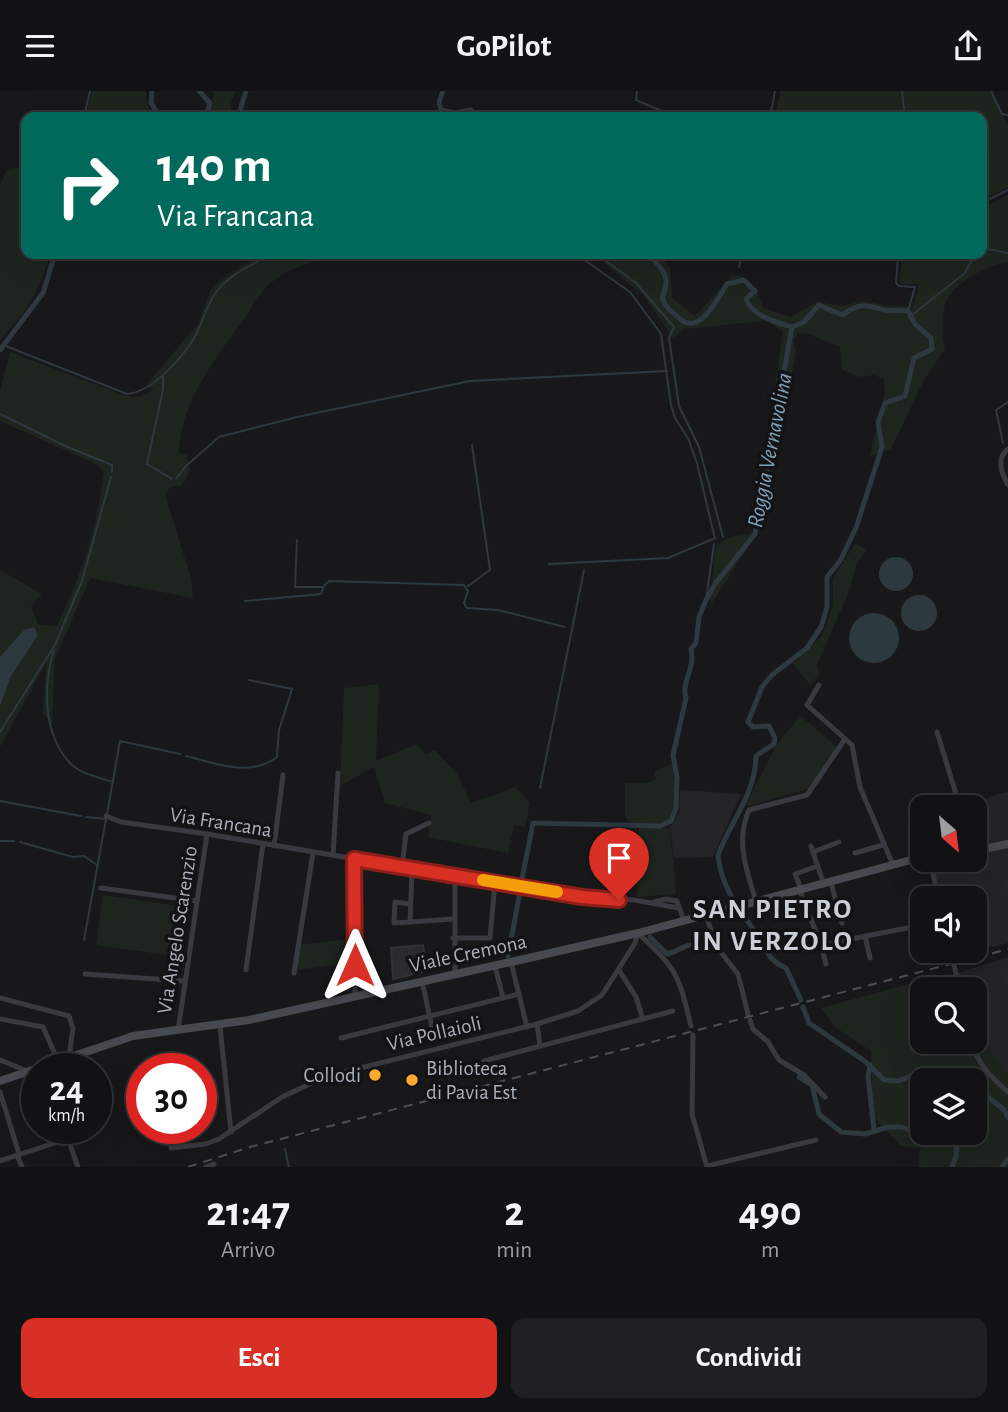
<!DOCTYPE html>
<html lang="it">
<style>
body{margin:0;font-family:"Alegreya Sans",sans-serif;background:#1f2022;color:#f1f3f6;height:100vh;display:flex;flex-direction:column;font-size:26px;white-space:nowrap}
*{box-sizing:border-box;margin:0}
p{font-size:23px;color:#9c9ea0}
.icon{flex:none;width:38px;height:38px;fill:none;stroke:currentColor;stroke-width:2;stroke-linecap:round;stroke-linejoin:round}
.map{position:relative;height:1076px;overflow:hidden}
.side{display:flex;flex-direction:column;background:#121214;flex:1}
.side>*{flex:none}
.hud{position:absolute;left:21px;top:21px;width:966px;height:147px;border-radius:14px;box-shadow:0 7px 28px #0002,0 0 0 2px #313234;background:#00695c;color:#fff;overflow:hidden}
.needle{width:46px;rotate:152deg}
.buttons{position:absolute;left:910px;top:704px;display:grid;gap:14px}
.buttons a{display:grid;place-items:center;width:77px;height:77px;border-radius:14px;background:#121214;box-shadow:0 7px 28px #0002,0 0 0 2px #313234;font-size:35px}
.speed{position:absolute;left:21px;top:962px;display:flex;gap:14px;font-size:35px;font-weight:700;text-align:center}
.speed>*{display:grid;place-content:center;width:91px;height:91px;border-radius:50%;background:#121214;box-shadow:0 7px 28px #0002,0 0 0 2px #313234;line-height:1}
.speed small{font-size:18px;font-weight:400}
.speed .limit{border:10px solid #d22;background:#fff;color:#111}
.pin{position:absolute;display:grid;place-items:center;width:60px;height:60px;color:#fff;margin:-72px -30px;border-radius:50% 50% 50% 0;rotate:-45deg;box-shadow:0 0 7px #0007}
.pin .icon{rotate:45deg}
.me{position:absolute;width:77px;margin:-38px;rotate:0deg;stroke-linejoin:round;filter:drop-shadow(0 0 5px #0008)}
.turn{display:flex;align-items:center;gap:24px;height:147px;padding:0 21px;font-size:32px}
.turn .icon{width:91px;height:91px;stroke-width:2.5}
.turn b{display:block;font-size:49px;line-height:60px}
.eta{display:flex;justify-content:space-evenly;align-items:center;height:119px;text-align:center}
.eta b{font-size:42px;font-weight:600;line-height:49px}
.button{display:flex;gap:14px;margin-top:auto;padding:14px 21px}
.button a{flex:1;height:80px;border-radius:14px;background:#d93025;color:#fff;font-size:28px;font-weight:600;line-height:80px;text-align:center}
.button a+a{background:#1f2022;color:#f1f3f6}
header{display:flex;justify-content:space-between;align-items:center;height:91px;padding:0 21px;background:#121214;font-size:32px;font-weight:600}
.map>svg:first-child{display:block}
.built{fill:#242427}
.green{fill:#1d251e;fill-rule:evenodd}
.water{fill:#2d383f}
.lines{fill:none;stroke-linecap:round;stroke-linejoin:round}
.stream{stroke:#2d383f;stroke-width:2}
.canal{stroke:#2d383f;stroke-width:5}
.building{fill:#2b2b2e;stroke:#323236;stroke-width:2}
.minor{stroke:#383a3f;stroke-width:5}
.secondary{stroke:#46494f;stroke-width:8}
.rail{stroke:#4b4e54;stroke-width:2;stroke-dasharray:9 7;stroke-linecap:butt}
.route-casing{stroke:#8d1f18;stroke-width:18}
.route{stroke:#d93025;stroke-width:12}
.slow{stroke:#f59e0b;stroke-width:12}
.poi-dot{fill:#fca92e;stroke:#131315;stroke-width:2.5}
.labels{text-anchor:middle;stroke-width:7;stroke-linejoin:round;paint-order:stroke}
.street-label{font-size:21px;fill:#a9b0ba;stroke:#131315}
.poi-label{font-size:21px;fill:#a9b0ba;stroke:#131315;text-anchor:start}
.water-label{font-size:23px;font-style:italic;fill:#7fa0b7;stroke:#131315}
.district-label{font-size:28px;font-weight:bold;letter-spacing:2px;fill:#caced6;stroke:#131315}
</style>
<header><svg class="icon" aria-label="menu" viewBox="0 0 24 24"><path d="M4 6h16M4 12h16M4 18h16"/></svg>GoPilot<svg class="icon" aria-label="share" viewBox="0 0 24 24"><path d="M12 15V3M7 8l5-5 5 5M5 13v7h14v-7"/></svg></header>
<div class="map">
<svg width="1008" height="1076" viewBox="0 0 1008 1076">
<rect width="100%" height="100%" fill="#18181a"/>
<g class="built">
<polygon points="680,699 741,703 713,766 674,767 670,737 679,721"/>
<polygon points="1008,701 1008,852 954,865 952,859 975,859 975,807 939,807 931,770 975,768 975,716 971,716 994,704"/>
<polygon points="1008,866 1008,982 987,958 975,932 975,898 963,898 958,882"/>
</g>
<g class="green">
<polygon points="92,0 146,0 146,11 154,26 85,26"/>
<polygon points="212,0 236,0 231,12 231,26 210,26 214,3"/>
<polygon points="781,0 993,0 998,17 1008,33 1008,97 982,109 982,26 774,26"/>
<polygon points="11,77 26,78 26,163 51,163 39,195 22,224 0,249 0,95 6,80"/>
<path d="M1008 104V171C990 172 949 195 945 213 942 226 942 245 945 258L924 289 891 358 870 365 885 299 884 288 874 284 861 286 842 279 840 256C827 252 811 241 798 242L793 250 796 261 765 418 759 439 710 515 715 459C724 442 737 447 753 441L783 240 765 230 684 238 673 247 643 204 593 163H658L670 177 672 207 695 225 733 184C753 186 757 199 763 217L790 226 818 211 843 215 862 210 891 215H914L919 193H900L902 163H982V117Z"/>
<path d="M264 163H337C315 170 292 176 273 190 262 198 254 213 247 224 218 264 180 310 179 362L187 364 190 381 182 394 169 397 166 407 191 487 193 507 90 487 55 568 52 632 43 623 46 572 0 656V479L42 503 31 515 38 533 57 535C83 479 96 442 104 381L94 372 0 330V299L10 261 126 305 138 306 154 298 145 295 198 233 210 200 229 182Z"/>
<polygon points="855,452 866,459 856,474 850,498 817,574 820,583 810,593 793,573 822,545 833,514 833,488"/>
<polygon points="379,593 376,670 417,653 426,663 435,659 457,683 471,712 516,696 530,712 525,736 514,734 508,762 428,746 431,724 385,712 374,676 340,695 344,597"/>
<polygon points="801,625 837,656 818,695 745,716 776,654"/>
<path d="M672 673C675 690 678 717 667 732H629L625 723V692H648L656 688 654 681Z"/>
<polygon points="639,736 670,737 676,803 637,806"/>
<polygon points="103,804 187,816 180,866 96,854"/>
<polygon points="351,848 351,872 297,879 298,854"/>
<path d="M931 887 934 898H922V950H970L972 958H987L1008 982V1076H918L920 1057 901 1055 872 1025 871 960 835 936 821 917ZM922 989H975V1041H922Z"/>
</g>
<g class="water">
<circle cx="896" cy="483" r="17"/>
<circle cx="919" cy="522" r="18"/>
<circle cx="874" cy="547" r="25"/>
<polygon points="34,536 38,544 11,585 0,615 0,566 24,539"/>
</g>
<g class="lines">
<g class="stream">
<polyline points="637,0 636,9 676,26"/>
<polyline points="902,0 905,26"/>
<polyline points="991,0 1002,23 1008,24"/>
<polyline points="84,26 90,0"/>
<polyline points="770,26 775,0"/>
<polyline points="982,112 1008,99"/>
<polyline points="982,157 1008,162"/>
<polyline points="576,163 630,201 661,243 671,314 675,327 688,347 697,372 715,448"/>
<polyline points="596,163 636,192 674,236 669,247 679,315 699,356 723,446"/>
<polyline points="898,163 896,192 899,195 915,196 908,220"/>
<polyline points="347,167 378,163"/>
<polyline points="739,176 742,163"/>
<polyline points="912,224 965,182 975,163"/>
<path d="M3 254 127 303C152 301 179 270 193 249 202 234 206 215 217 200 231 182 252 175 270 163"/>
<polyline points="163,285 163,298 147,373 172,388"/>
<polyline points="0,323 65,355 112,374 112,381"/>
<polyline points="1003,352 996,319 1008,311"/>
<polyline points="176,388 186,375 219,346 297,326 470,290 667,280"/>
<polyline points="297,449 295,496 323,496 329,490 464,494 468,500 464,512 467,517 498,519 565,536"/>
<polyline points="549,473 668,467 713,448"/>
<polyline points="468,495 490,479 472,354"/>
<polyline points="706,509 714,453"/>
<polyline points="245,510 321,503 323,497"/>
<path d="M54 559C43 595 43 640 68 670 79 683 98 686 113 691"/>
<polyline points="0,641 55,554 82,490 111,386"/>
<path d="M186 665C215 672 250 687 277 666L279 639 292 598 249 589"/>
<polyline points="540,697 584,479"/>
<polyline points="0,710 81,725"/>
<polyline points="107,723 120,650 180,663"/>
<polyline points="0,750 14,750"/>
<polyline points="20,751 73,766 84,765 97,774"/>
<polyline points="84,849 106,728 86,726"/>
<polyline points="285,1058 289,1076"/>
</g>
<g class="canal">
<polyline points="152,0 151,12 160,26"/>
<polyline points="199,0 210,12 206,26"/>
<polyline points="443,0 439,11 441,19 455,22 471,19 478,26"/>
<polyline points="238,26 246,0"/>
<path d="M649 163C662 180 672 183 662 207 666 217 672 221 680 228 700 245 718 207 727 193L744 189 755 200 746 208C752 225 776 231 792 236L804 231 819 214 842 224C862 211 863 214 885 219 892 220 900 219 908 220L915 233 931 247 932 258 914 267 905 305 885 312 878 331 882 356 856 437 840 470 827 486V516L821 536 807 557 772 584 762 596 748 631 753 636 769 635 775 647 774 653 756 665C755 705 731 729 718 764 721 796 738 816 755 841 766 857 767 869 786 877L801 909"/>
<polyline points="0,259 43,202 55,163"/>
<path d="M522 788 533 732 660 735 671 730 676 717 677 686 673 664 686 607C681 591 696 576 691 558L696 552 699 526 706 509 715 493 755 443 792 236"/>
<path d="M650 846 667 863C685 859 683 850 706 855"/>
<polyline points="508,865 520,801"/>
<polyline points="803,916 809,932 866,971 884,989 898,990 928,978 961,989"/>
<polyline points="870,974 868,985 874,1039"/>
<polyline points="799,986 812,994 819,1023 841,1041 865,1043 888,1036 901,1036 922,1043 935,1041"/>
<polyline points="975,995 1004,1019 1008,1027"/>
<polyline points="936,1041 957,1050 956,1065 952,1076"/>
<polyline points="1002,1076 1008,1068"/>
</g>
</g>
<polygon class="building" points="423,854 427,880 393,888 391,857"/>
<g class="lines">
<g class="minor">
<path d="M1008 358C996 368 1001 381 1008 394"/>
<polyline points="819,594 807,614 852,654 860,696 893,774"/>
<polyline points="937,641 960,716"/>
<polyline points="106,725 121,731 207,743 582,806 634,809 679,817"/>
<polyline points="274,755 283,684"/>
<polyline points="811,755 824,794"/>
<polyline points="813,761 839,751"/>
<polyline points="855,762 883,754"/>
<polyline points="333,764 338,682"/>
<polyline points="354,768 355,904"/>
<polyline points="930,768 938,807"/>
<polyline points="402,776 406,743 429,732"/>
<polyline points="412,778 410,831 454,828"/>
<polyline points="455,784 455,883"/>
<polyline points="831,792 842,832"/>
<polyline points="101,797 197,810"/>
<polyline points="800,800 821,854 922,834"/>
<polyline points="802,800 795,783 818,775"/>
<polyline points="654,811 666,808 677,810 684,830"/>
<path d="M756 811C747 779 735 751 749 719L807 704 845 648"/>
<polyline points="706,824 716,855 738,883 748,923"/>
<polyline points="410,831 394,832 395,811 410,813"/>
<polyline points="865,845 870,867"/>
<polyline points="453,847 490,847 495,791"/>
<polyline points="821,854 826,873"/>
<polyline points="950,859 960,898"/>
<polyline points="511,871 527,936"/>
<polyline points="495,875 503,907"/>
<polyline points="246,879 263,753"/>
<polyline points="619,879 636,906 643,928"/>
<polyline points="294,882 313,762"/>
<polyline points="85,883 184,890"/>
<polyline points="422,890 433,941"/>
<polyline points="0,907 69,925 73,937 69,966"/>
<polyline points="0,928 43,936 58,970"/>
<polyline points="750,929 753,938 768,951 779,969 804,984 825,1006"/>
<polyline points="537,933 540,955"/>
<polyline points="220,935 231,1041"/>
<polyline points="178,940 207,743"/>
<polyline points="693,944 692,1023 707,1076"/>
<polyline points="341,947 519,903"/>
<path d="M972 950C977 973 991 986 1008 1001"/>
<polyline points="0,969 27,980"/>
<polyline points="484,970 673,920"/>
<polyline points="0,1001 19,1063"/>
<polyline points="68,1048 78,1076"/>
<path d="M171 1057 206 1053 219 1048 282 1006 324 986 537 933 578 920 602 904 635 852 638 842C678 880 678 882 691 935"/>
<polyline points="17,1064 22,1076"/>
<polyline points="0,1070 82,1043 80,1038"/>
<polyline points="707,1075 816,1049"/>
<polyline points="206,1076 214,1073"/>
</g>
<g class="secondary">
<polyline points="975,760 1008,753"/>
<polyline points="0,990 133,945 249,929 511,871 638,842 922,766"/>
</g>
<polyline class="rail" points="188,1076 250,1056 1008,858"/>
</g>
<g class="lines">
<g class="route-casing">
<polyline id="route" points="355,874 354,768 582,806 619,809"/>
</g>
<use href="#route" class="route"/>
<polyline class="slow" points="483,789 557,801"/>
</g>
<g class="poi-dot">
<circle cx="375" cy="984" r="7"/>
<circle cx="412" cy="989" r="7"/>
</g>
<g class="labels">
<g class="street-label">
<text transform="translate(221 731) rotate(9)" y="7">Via Francana</text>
<text transform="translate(177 839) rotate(-81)" y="7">Via Angelo Scarenzio</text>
<text transform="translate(468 862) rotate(-12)" y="7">Viale Cremona</text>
<text transform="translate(434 942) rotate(-13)" y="7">Via Pollaioli</text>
</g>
<g class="poi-label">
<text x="426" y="984">Biblioteca<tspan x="426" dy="24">di Pavia Est</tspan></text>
<text x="361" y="991" text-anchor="end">Collodi</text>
</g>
<g class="water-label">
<text transform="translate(769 359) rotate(-79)" y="8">Roggia Vernavolina</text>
</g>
<g class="district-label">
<text x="773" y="827">SAN PIETRO<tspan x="773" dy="32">IN VERZOLO</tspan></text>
</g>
</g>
</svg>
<div class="buttons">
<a><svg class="needle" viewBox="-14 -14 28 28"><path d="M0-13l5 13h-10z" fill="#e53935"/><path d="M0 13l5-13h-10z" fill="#9c9ea0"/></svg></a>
<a><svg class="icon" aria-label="sound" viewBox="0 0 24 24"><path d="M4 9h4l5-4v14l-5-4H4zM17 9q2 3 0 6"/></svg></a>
<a><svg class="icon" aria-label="search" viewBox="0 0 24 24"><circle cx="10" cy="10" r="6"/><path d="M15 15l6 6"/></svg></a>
<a><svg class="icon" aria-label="layers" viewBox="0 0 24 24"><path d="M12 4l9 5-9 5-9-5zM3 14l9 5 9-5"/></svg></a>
</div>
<div class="speed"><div>24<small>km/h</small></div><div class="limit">30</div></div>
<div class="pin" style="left:619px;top:809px;background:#d93025"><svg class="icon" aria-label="arrive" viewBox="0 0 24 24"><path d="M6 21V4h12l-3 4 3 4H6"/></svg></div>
<svg class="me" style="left:355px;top:874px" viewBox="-20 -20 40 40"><path d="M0-17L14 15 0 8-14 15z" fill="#d93025" stroke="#fff" stroke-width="4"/></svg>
<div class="hud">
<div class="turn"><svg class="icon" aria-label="right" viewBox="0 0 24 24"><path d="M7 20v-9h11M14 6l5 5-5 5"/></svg><div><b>140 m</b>Via Francana</div></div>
</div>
</div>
<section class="side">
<div class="eta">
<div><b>21:47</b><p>Arrivo</p></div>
<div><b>2</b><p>min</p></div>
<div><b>490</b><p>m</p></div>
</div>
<div class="button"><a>Esci</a><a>Condividi</a></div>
</section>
